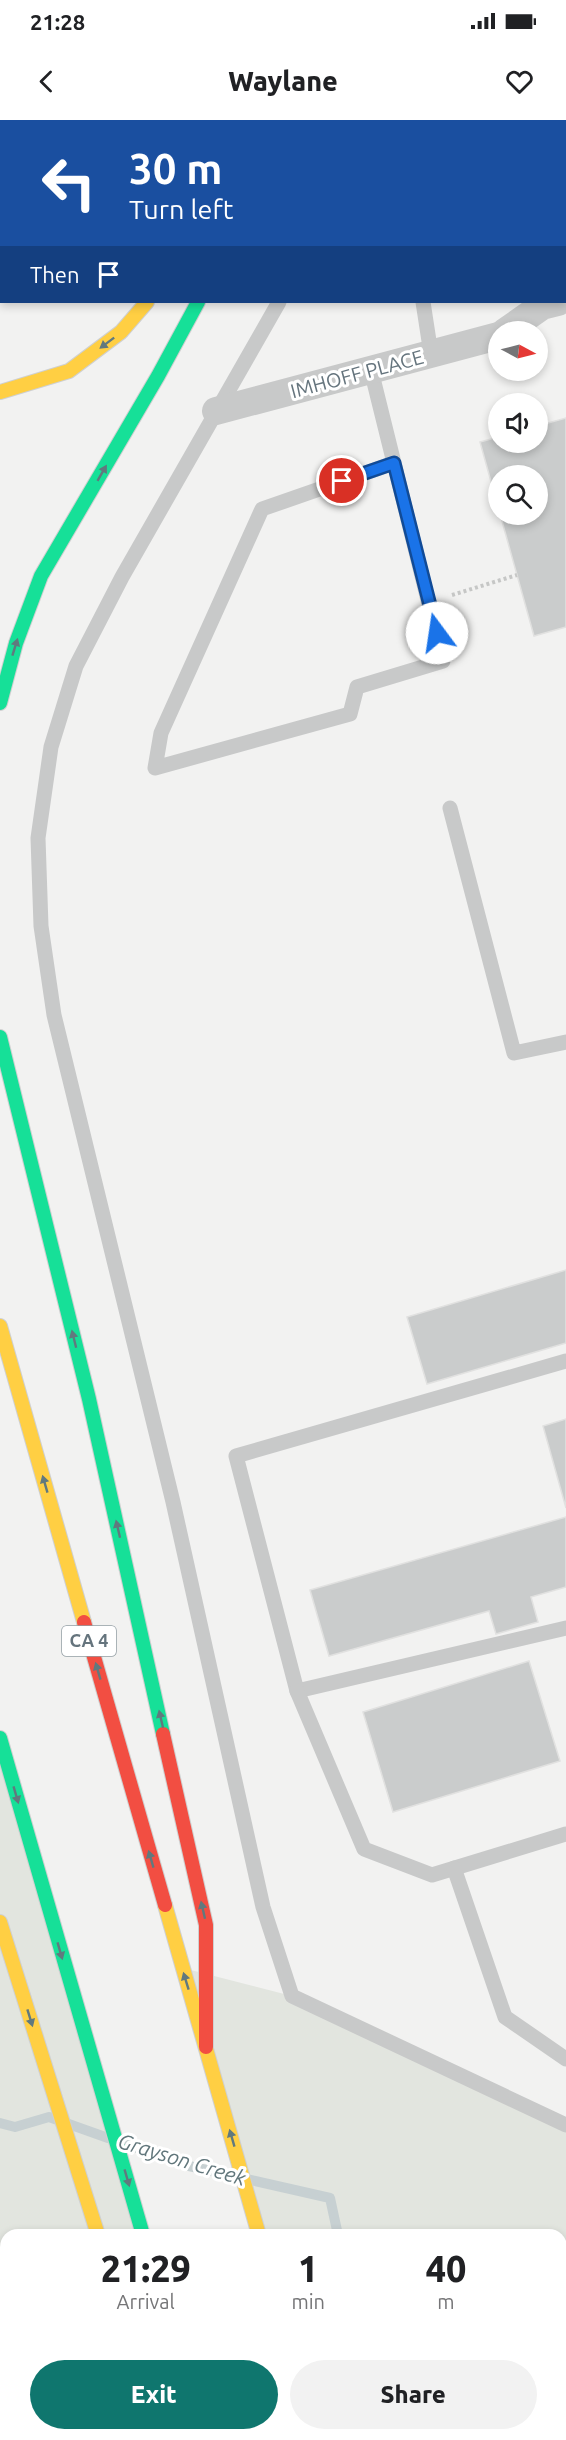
<!DOCTYPE html>
<style>
body{margin:0;font-family:Ubuntu,sans-serif;background:#f2f2f2;color:#202124;height:100vh;display:flex;flex-direction:column;font-size:22px;white-space:nowrap}
*{box-sizing:border-box;margin:0}
p{font-size:20px;color:#757577}
.icon{flex:none;width:33px;height:33px;fill:none;stroke:currentColor;stroke-width:2;stroke-linecap:round;stroke-linejoin:round}
.map{position:relative;flex:1;overflow:hidden}
.drawer{position:absolute;left:0px;top:2109px;width:567px;height:212px;display:flex;flex-direction:column;background:#fff;border-radius:18px 18px 0 0;box-shadow:0 3px 9px #0003}
.drawer>*{flex:none}
.top-card{position:absolute;left:0px;top:0px;width:567px;height:183px;box-shadow:0 3px 9px #0003;background:#1a4fa0;color:#fff;overflow:hidden}
.needle{width:39px;rotate:97deg}
.controls{position:absolute;left:488px;top:201px;display:grid;gap:12px}
.controls a{display:grid;place-items:center;width:60px;height:60px;border-radius:50%;background:#fff;box-shadow:0 3px 9px #0003;font-size:30px}
.pin{position:absolute;display:grid;place-items:center;width:51px;height:51px;color:#fff;margin:-26px;border:3px solid #fff;border-radius:50%;box-shadow:0 2px 6px #0007}
.me{position:absolute;width:66px;margin:-33px;rotate:346deg;stroke-linejoin:round;filter:drop-shadow(0 0 4px #0008)}
.turn{display:flex;align-items:center;gap:21px;height:126px;padding:0 30px;font-size:27px}
.turn .icon{width:78px;height:78px;stroke-width:2.5}
.turn b{display:block;font-size:42px;line-height:51px}
.then{display:flex;align-items:center;height:57px;padding:0 30px;background:#0003;gap:12px;font-size:22px}
.eta{display:flex;justify-content:space-evenly;align-items:center;height:102px;text-align:center}
.eta b{font-size:36px;font-weight:800;line-height:42px}
.button{display:flex;gap:12px;margin-top:auto;padding:12px 30px}
.button a{flex:1;height:69px;border-radius:36px;background:#0f766e;color:#fff;font-size:24px;font-weight:800;line-height:69px;text-align:center}
.button a+a{background:#f2f2f2;color:#202124}
.status{display:flex;justify-content:space-between;align-items:center;height:42px;padding:0 30px;background:#fff;direction:ltr}
.status svg{height:16px;fill:currentColor}
header{display:flex;justify-content:space-between;align-items:center;height:78px;padding:0 30px;background:#fff;font-size:27px;font-weight:800}
.map>svg:first-child{display:block}
.green{fill:#e2e5df}
.lines{fill:none;stroke-linecap:round;stroke-linejoin:round}
.stream{stroke:#c7d0d2;stroke-width:10}
.building{fill:#cacccc;stroke:#e1e1e0;stroke-width:1.5}
.fast-casing{stroke:#cfd0d0;stroke-width:16}
.slow-casing{stroke:#cfd0d0;stroke-width:16}
.jam-casing{stroke:#cfd0d0;stroke-width:16}
.path{stroke:#c6c7c6;stroke-width:4;stroke-dasharray:3 3;stroke-linecap:butt}
.lane{stroke:#c8c9c9;stroke-width:15}
.street{stroke:#c8c9c9;stroke-width:28}
.fast{stroke:#16e098;stroke-width:14}
.slow{stroke:#ffcf43;stroke-width:14}
.jam{stroke:#f24e42;stroke-width:14}
.oneway{fill:#61797e}
.route-casing{stroke:#114b97;stroke-width:15}
.route{stroke:#1a73e8;stroke-width:10}
.labels{text-anchor:middle;stroke-width:6;stroke-linejoin:round;paint-order:stroke}
.shield{fill:#fff;stroke:#939ea4;stroke-width:1.5}
.shield-label{font-size:18px;font-weight:bold;fill:#65747d}
.street-label{font-size:20px;fill:#65747d;stroke:#fff}
.water-label{font-size:21px;font-style:italic;fill:#61767b;stroke:#fff}
</style>
<div class="status"><b>21:28</b><svg viewBox="0 0 49 12"><path d="M0 12V9h3v3zM5 12V6h3v6zM10 12V3h3v9zM15 12V0h3v12zM26 1h20v11H26zM47 4h2v5h-2z"/></svg></div>
<header><svg class="icon" aria-label="back" viewBox="0 0 24 24"><path d="M15 5l-7 7 7 7"/></svg>Waylane<svg class="icon" aria-label="heart" viewBox="0 0 24 24"><path d="M12 20l-8-8c-3-5 5-10 8-4 3-6 11-1 8 4z"/></svg></header>
<div class="map">
<svg width="566" height="2320" viewBox="0 0 566 2320">
<rect width="100%" height="100%" fill="#f2f2f1"/>
<g class="green">
<polygon points="0,1631 143,2115 6,2115 6,2314 202,2314 204,2320 0,2320"/>
<polygon points="183,1848 292,1876 566,2005 566,2320 319,2320 317,2315 561,2314 561,2115 257,2115"/>
</g>
<g class="lines">
<g class="stream">
<polyline points="0,2003 15,2007 49,1997 108,2018"/>
<polyline points="123,2023 189,2046 330,2078 338,2115"/>
<polyline points="561,2291 566,2294"/>
</g>
</g>
<g class="building">
<polygon points="566,298 566,507 534,516 500,394 537,394 537,356 498,356 498,387 480,322 498,317 498,322 537,322 537,306"/>
<polygon points="566,1150 566,1223 427,1264 407,1197"/>
<polygon points="566,1299 566,1388 543,1306"/>
<polygon points="566,1397 566,1467 531,1477 538,1502 496,1514 489,1491 329,1536 310,1470"/>
<polygon points="529,1541 560,1641 393,1692 363,1592"/>
</g>
<g class="lines">
<g class="fast-casing">
<g id="fast">
<polyline points="195,0 195,2"/>
<polyline points="294,0 294,2"/>
<polyline points="0,583 16,523 41,456 158,256 198,182"/>
<polyline points="0,917 89,1279 163,1614"/>
<polyline points="0,1618 143,2115"/>
<polyline points="159,2314 161,2320"/>
</g>
</g>
<g class="slow-casing">
<g id="slow">
<polyline points="0,272 69,251 121,212 147,182"/>
<polyline points="0,1206 84,1502"/>
<polyline points="165,1785 259,2115"/>
<polyline points="0,1802 98,2115"/>
</g>
</g>
<g class="jam-casing">
<g id="jam">
<polyline points="84,1502 165,1785"/>
<polyline points="163,1614 206,1805 206,1927"/>
<polyline points="202,2314 204,2320"/>
<polyline points="318,2314 320,2320"/>
</g>
</g>
<polyline class="path" points="452,475 517,455"/>
<g class="lane">
<polyline points="382,2 383,0"/>
<polyline points="557,2 558,0"/>
<polyline points="279,182 122,457 76,546 51,627 38,718 41,806 54,895 173,1382 263,1787 292,1876 566,2005"/>
<polyline points="423,182 431,234"/>
<polyline points="371,250 443,541 357,567 350,594 155,648 161,613 262,389 394,343"/>
<polyline points="450,688 514,933 566,922"/>
<polyline points="566,1241 236,1336 297,1571 566,1508"/>
<polyline points="297,1571 364,1729 432,1755 566,1714"/>
<polyline points="454,1748 505,1897 566,1939"/>
<polyline points="0,2145 6,2147"/>
<polyline points="420,2314 424,2320"/>
</g>
<g class="street">
<polyline points="505,212 542,186 558,182"/>
<polyline points="216,291 498,216"/>
</g>
<use href="#fast" class="fast"/>
<use href="#slow" class="slow"/>
<use href="#jam" class="jam"/>
</g>
<defs><path id="oneway-solid" d="M-6-.8H1V-3.2L6.5 0L1 3.2V.8H-6Z" transform="scale(1.5)"/></defs>
<g class="oneway">
<use href="#oneway-solid" transform="translate(107 223) rotate(143)"/>
<use href="#oneway-solid" transform="translate(102 353) rotate(-60)"/>
<use href="#oneway-solid" transform="translate(15 527) rotate(-73)"/>
<use href="#oneway-solid" transform="translate(74 1219) rotate(-104)"/>
<use href="#oneway-solid" transform="translate(45 1364) rotate(-106)"/>
<use href="#oneway-solid" transform="translate(118 1409) rotate(-103)"/>
<use href="#oneway-solid" transform="translate(98 1551) rotate(-106)"/>
<use href="#oneway-solid" transform="translate(161 1599) rotate(-103)"/>
<use href="#oneway-solid" transform="translate(16 1675) rotate(74)"/>
<use href="#oneway-solid" transform="translate(151 1739) rotate(-106)"/>
<use href="#oneway-solid" transform="translate(203 1790) rotate(-103)"/>
<use href="#oneway-solid" transform="translate(60 1831) rotate(74)"/>
<use href="#oneway-solid" transform="translate(186 1861) rotate(-107)"/>
<use href="#oneway-solid" transform="translate(30 1898) rotate(73)"/>
<use href="#oneway-solid" transform="translate(232 2018) rotate(-106)"/>
<use href="#oneway-solid" transform="translate(127 2058) rotate(74)"/>
</g>
<g class="lines">
<g class="route-casing">
<polyline id="route" points="342,361 394,343 437,513"/>
</g>
<use href="#route" class="route"/>
</g>
<g class="labels">
<rect class="shield" x="62" y="1506" width="54" height="30" rx="4.5"/>
<g class="shield-label">
<text x="89" y="1527">CA 4</text>
</g>
<g class="street-label">
<text transform="translate(357 254) rotate(-15)" y="7">IMHOFF PLACE</text>
</g>
<g class="water-label">
<text transform="translate(182 2040) rotate(17)" y="7">Grayson Creek</text>
</g>
</g>
</svg>
<div class="controls">
<a><svg class="needle" viewBox="-14 -14 28 28"><path d="M0-13l5 13h-10z" fill="#e53935"/><path d="M0 13l5-13h-10z" fill="#757577"/></svg></a>
<a><svg class="icon" aria-label="sound" viewBox="0 0 24 24"><path d="M4 9h4l5-4v14l-5-4H4zM17 9q2 3 0 6"/></svg></a>
<a><svg class="icon" aria-label="search" viewBox="0 0 24 24"><circle cx="10" cy="10" r="6"/><path d="M15 15l6 6"/></svg></a>
</div>
<div class="pin" style="left:342px;top:361px;background:#d93025"><svg class="icon" aria-label="arrive" viewBox="0 0 24 24"><path d="M6 21V4h12l-3 4 3 4H6"/></svg></div>
<svg class="me" style="left:437px;top:513px" viewBox="-20 -20 40 40"><circle r="19" fill="#fff"/><path d="M0-13L10 11 0 6-10 11z" fill="#1a73e8"/></svg>
<div class="top-card">
<div class="turn"><svg class="icon" aria-label="left" viewBox="0 0 24 24"><path d="M17 20v-9H6M10 6l-5 5 5 5"/></svg><div><b>30 m</b>Turn left</div></div>
<div class="then">Then<svg class="icon" aria-label="arrive" viewBox="0 0 24 24"><path d="M6 21V4h12l-3 4 3 4H6"/></svg></div>
</div>
<section class="drawer">
<div class="eta">
<div><b>21:29</b><p>Arrival</p></div>
<div><b>1</b><p>min</p></div>
<div><b>40</b><p>m</p></div>
</div>
<div class="button"><a>Exit</a><a>Share</a></div>
</section>
</div>
